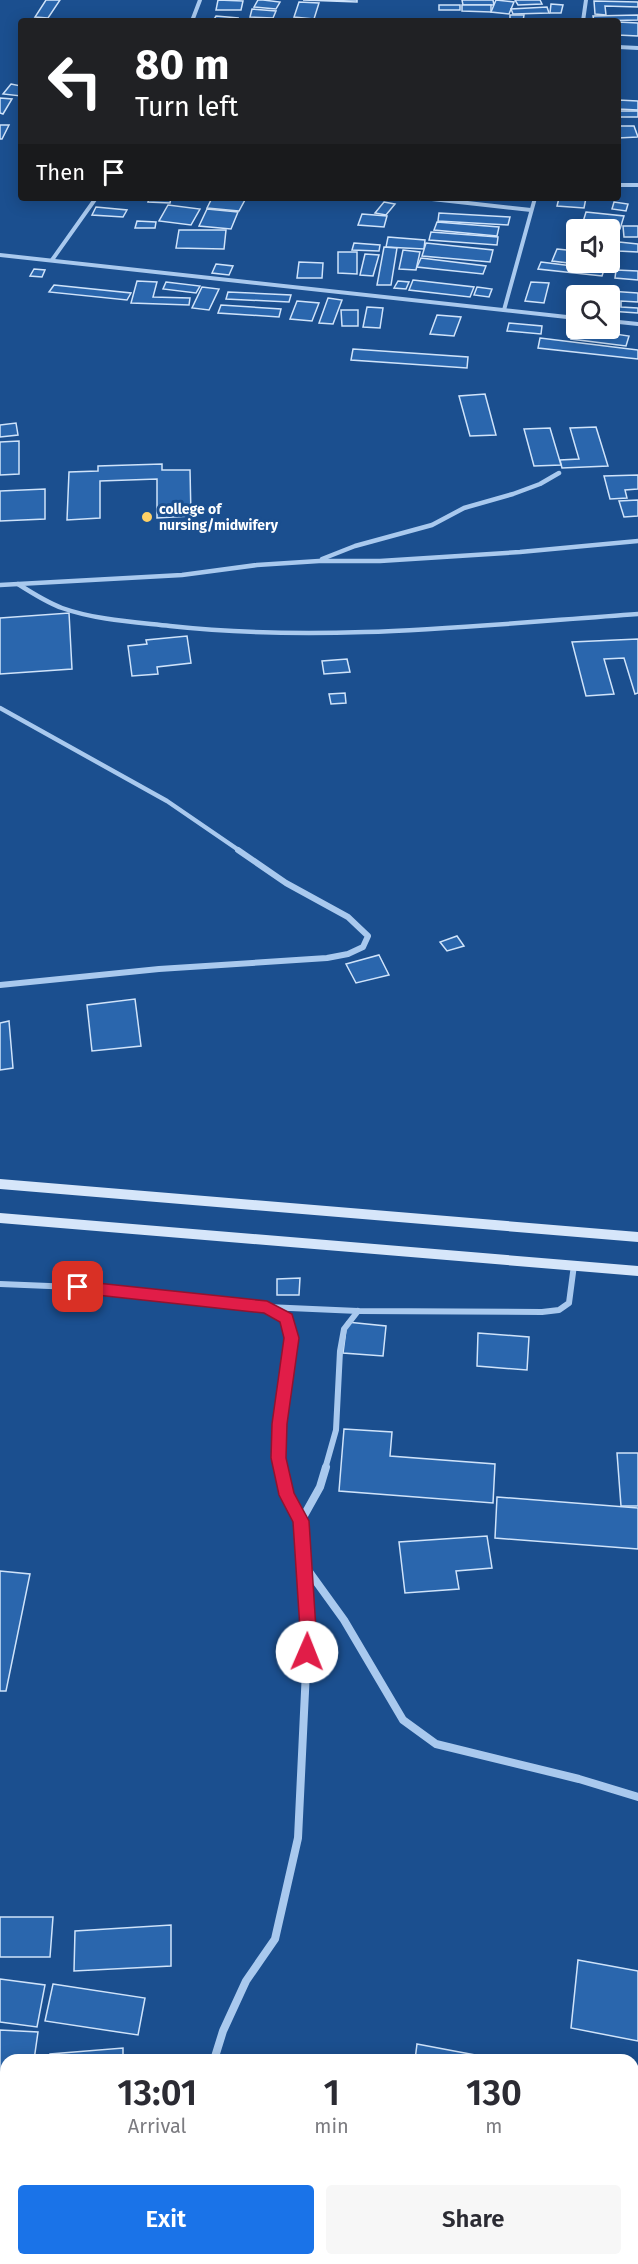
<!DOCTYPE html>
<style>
body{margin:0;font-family:"Fira Sans",sans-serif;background:#f7f7f7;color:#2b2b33;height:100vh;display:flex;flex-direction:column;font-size:22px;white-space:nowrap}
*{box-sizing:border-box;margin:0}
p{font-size:20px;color:#7c7c81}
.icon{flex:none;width:33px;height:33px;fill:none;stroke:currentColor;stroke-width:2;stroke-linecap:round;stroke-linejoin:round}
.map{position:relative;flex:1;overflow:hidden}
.panel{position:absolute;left:0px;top:2054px;width:639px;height:212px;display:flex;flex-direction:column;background:#fff;border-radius:18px 18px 0 0;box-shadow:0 3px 15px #0003}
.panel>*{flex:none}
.banner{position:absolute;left:18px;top:18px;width:603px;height:183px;border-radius:6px;box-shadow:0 3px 15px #0003;background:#202124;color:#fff;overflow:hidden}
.fabs{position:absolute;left:566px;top:219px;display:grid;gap:12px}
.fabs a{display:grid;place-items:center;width:54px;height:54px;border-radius:6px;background:#fff;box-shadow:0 3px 15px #0003;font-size:30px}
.pin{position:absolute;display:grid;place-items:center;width:51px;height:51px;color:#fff;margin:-26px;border-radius:12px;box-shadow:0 3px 9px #0006}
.me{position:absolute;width:66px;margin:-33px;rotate:1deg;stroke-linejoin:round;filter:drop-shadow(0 0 4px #0008)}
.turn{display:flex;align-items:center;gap:21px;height:126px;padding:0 18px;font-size:27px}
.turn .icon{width:78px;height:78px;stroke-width:2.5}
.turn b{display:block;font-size:42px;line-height:51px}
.then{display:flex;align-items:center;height:57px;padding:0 18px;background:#0003;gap:12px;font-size:22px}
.eta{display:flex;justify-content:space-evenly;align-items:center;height:102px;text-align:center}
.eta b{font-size:36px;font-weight:600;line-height:42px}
.primary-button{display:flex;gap:12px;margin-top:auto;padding:12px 18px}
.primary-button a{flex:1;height:69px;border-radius:6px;background:#1a73e8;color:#fff;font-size:24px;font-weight:600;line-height:69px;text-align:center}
.primary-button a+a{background:#f7f7f7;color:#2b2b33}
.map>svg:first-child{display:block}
.building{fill:#2a66ad;stroke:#cfe3fa;stroke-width:1.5}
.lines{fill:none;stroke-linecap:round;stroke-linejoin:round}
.minor-far3{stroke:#a9c9ee;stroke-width:4}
.minor-far2{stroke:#a9c9ee;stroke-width:4.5}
.minor-far1{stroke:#a9c9ee;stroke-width:6}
.minor{stroke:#a9c9ee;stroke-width:8}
.secondary{fill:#d6e6fa;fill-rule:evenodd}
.route{fill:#e11d48;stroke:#92132f;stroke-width:1.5}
.poi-dot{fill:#ffd166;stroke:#1b4f8f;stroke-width:2}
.labels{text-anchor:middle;stroke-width:6;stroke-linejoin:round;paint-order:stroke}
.far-poi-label{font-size:14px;font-weight:bold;fill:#fff;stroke:#1b4f8f;text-anchor:start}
</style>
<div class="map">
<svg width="638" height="2264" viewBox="0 0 638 2264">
<rect width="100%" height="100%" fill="#1b4f8f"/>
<g class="building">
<polygon points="46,0 60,0 48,18 35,17"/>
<polygon points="218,0 243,1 241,10 216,10"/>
<polygon points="258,0 263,0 280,2 276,9 254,7"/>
<polygon points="303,0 357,0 357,2"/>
<polygon points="462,0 493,0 494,5 463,5"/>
<polygon points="496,0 514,2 509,14 491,12"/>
<polygon points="515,0 540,0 542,4 518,5"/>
<polygon points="594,1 638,2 638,7 605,6 606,15 595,14"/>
<polygon points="299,2 319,3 314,19 294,17"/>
<polygon points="551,4 563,5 561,13 550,13"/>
<rect x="439" y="5" width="21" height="5"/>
<polygon points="462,5 491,5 491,12 462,11"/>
<polygon points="547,7 549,13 513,14 511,9"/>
<polygon points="252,9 276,11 273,18 250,17"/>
<polygon points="510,15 524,15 523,21 510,21"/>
<polygon points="638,15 638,20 594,21 593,16"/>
<polygon points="216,16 238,18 237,21 213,21"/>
<polygon points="618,22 638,23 638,36 618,35"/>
<polygon points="11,84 21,86 21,96 3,94"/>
<polygon points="0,98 12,99 3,114 0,113"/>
<polygon points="618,100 638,101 638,110 618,109"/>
<rect x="618" y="111" width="20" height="6"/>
<polygon points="0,125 9,125 2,139 0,139"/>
<polygon points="618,126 634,126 638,137 618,138"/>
<polygon points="149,198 171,198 170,203 148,202"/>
<polygon points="212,198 246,198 239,211 207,208"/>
<polygon points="559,198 586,198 584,208 557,206"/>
<polygon points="384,202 395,204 386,215 375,213"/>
<polygon points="614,202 628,204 626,211 612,209"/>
<polygon points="168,205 200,209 191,225 159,221"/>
<polygon points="96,207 127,210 123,217 92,215"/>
<polygon points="207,209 238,212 231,229 199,226"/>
<polygon points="586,212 624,216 620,229 582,225"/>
<polygon points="439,213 510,217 508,225 438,221"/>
<polygon points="362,214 387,216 384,227 358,225"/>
<polygon points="137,221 156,222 155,228 135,228"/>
<polygon points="437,222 499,227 497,236 434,230"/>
<polygon points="623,226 638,226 638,237 624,237"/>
<polygon points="179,230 226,230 224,249 176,248"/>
<polygon points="431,232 498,237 497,245 429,240"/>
<polygon points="388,237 425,240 424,249 386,247"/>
<polygon points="619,242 638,244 638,252 618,251"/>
<polygon points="354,243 380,245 379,251 352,250"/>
<polygon points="426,243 493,250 490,262 422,256"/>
<polygon points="384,247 397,248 391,285 377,285"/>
<polygon points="557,249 576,251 576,262 609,262 609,255 615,255 611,268 552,261"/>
<polygon points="403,250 420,252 416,270 399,269"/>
<polygon points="338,252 357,252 357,274 338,273"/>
<polygon points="365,254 379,255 373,276 360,275"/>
<polygon points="421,258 486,266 483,274 417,267"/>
<polygon points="299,262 323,263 322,278 297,278"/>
<polygon points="541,262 604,270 602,276 538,269"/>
<polygon points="216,264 233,266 229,275 212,273"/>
<polygon points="34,269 45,270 42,277 30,276"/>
<polygon points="616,270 638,271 638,280 615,278"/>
<polygon points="413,280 474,287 470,297 409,290"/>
<polygon points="137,281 157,282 153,297 190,298 189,305 131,303"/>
<polygon points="398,281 409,282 406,289 394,288"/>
<polygon points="166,282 200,286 196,293 163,289"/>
<polygon points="531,282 549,283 544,303 525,301"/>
<polygon points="54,285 131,293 127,300 49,292"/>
<polygon points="202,287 219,289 209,310 192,308"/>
<polygon points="477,287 492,289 489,297 474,295"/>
<polygon points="594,290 638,293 638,302 621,301 621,307 638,308 638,313 609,311 609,296 593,296"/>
<polygon points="228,292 291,295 289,302 226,299"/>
<polygon points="328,298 342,300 333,324 319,323"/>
<polygon points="297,301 319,303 312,321 290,319"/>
<polygon points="221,305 281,309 279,317 218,313"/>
<polygon points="367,307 383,308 380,328 363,327"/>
<polygon points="341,310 358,310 358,326 342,326"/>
<polygon points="437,315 461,317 454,336 430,334"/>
<polygon points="509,323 542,326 541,334 507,331"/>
<polygon points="574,328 629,336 626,346 571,339"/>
<polygon points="540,338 638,350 638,359 538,348"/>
<polygon points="353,349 468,357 467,368 351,360"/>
<polygon points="485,394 496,435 470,436 459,396"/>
<polygon points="16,423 18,435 0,437 0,425"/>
<polygon points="596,427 608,466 562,468 560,460 579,459 570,428"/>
<polygon points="550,428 561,465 534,466 524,429"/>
<polygon points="19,441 19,474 0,475 0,442"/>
<polygon points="162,464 162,470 190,470 191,516 157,518 157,479 100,481 100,518 67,520 69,472 98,471 98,466"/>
<polygon points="638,475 638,489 625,490 627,498 610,499 604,476"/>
<polygon points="45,489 45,519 0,521 0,491"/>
<polygon points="638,500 638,516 624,517 619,501"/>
<polygon points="69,613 72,669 0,674 0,618"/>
<polygon points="187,636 191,663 157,667 158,674 132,676 128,646 147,644 146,640"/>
<polygon points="638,639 638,693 635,694 624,658 604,659 614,694 586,696 572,642"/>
<polygon points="347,659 350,672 324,674 322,661"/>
<polygon points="345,693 346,703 331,704 329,694"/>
<polygon points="457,936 464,946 447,951 440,942"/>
<polygon points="379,955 389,975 356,983 346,964"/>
<polygon points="135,999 141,1046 92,1051 87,1005"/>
<polygon points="9,1021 13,1068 0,1070 0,1023"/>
<polygon points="300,1278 299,1295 277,1295 277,1279"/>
<polygon points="347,1322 386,1326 383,1356 343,1353"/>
<polygon points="478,1333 529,1337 527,1370 477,1366"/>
<polygon points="344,1429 392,1432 390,1456 495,1464 493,1503 339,1491"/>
<polygon points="617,1453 638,1453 638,1506 621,1506"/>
<polygon points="497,1497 638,1508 638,1549 495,1538"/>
<polygon points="487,1536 492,1568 456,1571 459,1589 405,1593 399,1542"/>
<polygon points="0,1571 30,1574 6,1691 0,1691"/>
<polygon points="0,1917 53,1917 50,1957 0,1957"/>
<polygon points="171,1925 171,1966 74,1971 75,1931"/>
<polygon points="578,1960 638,1971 638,2041 571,2028"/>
<polygon points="0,1979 45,1985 37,2027 0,2022"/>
<polygon points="53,1984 145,1998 138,2035 45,2021"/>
<polygon points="0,2030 38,2032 34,2060 6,2060 6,2177 0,2176"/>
<polygon points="417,2044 502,2060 415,2060"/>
<polygon points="123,2048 123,2060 50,2060 50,2054"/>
<polygon points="633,2072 635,2072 637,2116 633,2116"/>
<rect x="37" y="2259" width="77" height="5"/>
<polygon points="384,2259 422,2259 421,2264 383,2264"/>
<rect x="425" y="2259" width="78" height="5"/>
</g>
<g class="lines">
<g class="minor-far3">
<polyline points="192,21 200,0"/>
<polyline points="583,21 586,0"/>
<polyline points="618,47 638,48"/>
<polyline points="618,185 638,185"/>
<polyline points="423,198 531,210"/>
<polyline points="0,255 576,318"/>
<polyline points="52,260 96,198"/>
<polyline points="504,310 535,198"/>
<polyline points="609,321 638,324"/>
</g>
<g class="minor-far2">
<polyline points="322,559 355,546 432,525 464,508 513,494 540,484 559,473"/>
<path d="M18 584C32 593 46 602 62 608 96 620 134 622 170 626 325 643 482 625 638 614"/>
<polyline points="0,585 182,575 257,565 319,561 380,561 520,552 638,541"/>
<polyline points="0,708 167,801 240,851"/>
</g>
<g class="minor-far1">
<polyline points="0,985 159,969 327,958 348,954 363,947 368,936 348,917 286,883 238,850"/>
<polyline points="0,1284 98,1288 267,1307 358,1311 542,1312 559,1310 569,1303 574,1265"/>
<path d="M267 1307 287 1318C297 1368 268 1419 281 1469"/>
<polyline points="325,1469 336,1430 340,1351 344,1329 358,1311"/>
</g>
<g class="minor">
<polyline points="301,1521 320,1487 326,1467"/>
<polyline points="305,1566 344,1620 403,1720 436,1744 579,1779 638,1797"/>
<polyline points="214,2060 223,2031 246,1981 275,1939 298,1838 308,1629 301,1521 287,1495 280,1467"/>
<polyline points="205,2259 205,2264"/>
</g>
<g class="secondary">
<polygon points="0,1179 638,1232 638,1242 0,1189"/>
<polygon points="0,1213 638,1266 638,1276 0,1223"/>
</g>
</g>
<polygon class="route" points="78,1281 267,1301 292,1314 299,1338 287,1424 286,1458 294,1493 309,1521 316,1629 313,1657 307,1660 301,1657 299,1652 300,1629 293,1522 279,1495 271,1458 272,1424 284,1338 280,1322 264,1313 78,1293 73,1291 71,1287 73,1283"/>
<circle class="poi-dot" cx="147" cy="517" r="6"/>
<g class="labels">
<g class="far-poi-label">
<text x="159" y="514">college of<tspan x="159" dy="16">nursing/midwifery</tspan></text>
</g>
</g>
</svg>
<div class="fabs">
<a><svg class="icon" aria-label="sound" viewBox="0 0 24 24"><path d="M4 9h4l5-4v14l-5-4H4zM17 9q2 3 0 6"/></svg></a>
<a><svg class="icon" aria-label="search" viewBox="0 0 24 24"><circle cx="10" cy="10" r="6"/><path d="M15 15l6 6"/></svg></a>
</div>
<div class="pin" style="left:78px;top:1287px;background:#d93025"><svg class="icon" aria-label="arrive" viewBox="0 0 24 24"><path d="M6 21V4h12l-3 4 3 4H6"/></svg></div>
<svg class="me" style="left:307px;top:1652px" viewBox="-20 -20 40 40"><circle r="19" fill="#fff"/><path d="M0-13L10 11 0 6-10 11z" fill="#e11d48"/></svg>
<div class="banner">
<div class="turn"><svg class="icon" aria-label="left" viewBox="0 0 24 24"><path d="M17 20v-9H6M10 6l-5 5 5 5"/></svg><div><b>80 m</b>Turn left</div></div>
<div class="then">Then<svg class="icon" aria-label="arrive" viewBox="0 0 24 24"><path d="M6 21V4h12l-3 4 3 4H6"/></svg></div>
</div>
<section class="panel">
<div class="eta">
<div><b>13:01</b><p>Arrival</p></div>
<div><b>1</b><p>min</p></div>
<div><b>130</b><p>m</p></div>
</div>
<div class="primary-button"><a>Exit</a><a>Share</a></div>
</section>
</div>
